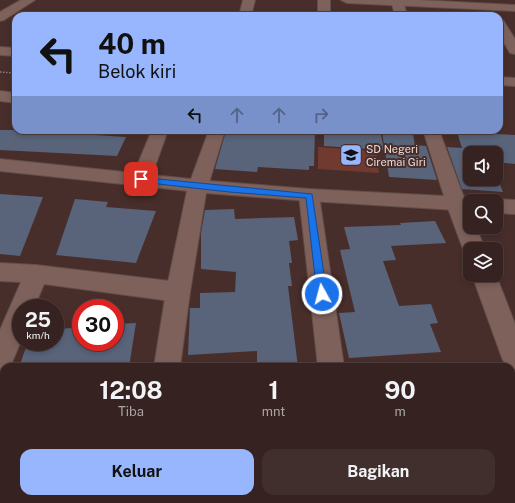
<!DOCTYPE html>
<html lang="id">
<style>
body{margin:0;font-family:"Public Sans",sans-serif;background:#412f2d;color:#f1f3f6;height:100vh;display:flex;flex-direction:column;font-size:15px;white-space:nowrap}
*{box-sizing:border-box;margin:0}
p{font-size:13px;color:#aaa4a5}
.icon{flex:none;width:22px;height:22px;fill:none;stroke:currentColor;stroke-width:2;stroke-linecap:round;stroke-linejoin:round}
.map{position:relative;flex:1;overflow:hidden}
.drawer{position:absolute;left:0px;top:363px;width:515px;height:140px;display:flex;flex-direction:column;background:#362220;border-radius:12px 12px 0 0;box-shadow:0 2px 6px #0003,0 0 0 1px #503f3e}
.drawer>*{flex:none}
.top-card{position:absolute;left:12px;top:12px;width:491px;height:122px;border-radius:12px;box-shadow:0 2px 6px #0003,0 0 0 1px #503f3e;background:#97b6fd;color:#111;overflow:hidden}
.fabs{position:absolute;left:463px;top:146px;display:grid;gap:8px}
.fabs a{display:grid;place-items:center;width:40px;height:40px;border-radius:8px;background:#362220;box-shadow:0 2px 6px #0003,0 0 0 1px #503f3e;font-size:20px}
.speed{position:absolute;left:12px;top:299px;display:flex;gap:8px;font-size:20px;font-weight:700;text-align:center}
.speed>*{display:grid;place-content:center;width:52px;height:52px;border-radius:50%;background:#362220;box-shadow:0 2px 6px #0003,0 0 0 1px #503f3e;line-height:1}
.speed small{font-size:10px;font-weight:400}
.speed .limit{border:6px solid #d22;background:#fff;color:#111}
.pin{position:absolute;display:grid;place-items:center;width:34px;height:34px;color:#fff;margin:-17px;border-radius:8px;box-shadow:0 2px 6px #0006}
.me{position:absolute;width:44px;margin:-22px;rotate:353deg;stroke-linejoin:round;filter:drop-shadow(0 0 3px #0008)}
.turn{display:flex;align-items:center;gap:14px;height:84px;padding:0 20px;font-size:18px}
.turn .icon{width:52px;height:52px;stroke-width:2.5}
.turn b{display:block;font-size:28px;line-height:34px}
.lanes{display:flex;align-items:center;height:38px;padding:0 20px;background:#0003;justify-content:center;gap:20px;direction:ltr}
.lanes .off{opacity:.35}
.eta{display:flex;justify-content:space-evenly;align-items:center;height:68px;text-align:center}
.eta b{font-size:24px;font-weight:700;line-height:28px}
.button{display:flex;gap:8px;margin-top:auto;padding:8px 20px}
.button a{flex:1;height:46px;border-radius:12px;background:#97b6fd;color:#111;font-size:16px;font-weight:700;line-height:46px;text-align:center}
.button a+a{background:#412f2d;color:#f1f3f6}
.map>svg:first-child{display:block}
.green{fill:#713a31}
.building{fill:#59637a}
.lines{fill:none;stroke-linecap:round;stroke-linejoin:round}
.minor-casing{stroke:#624d49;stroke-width:2}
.tertiary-casing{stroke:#624d49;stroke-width:2}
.path{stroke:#947e7b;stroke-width:1.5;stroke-dasharray:1.5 1.5;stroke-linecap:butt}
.minor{fill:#7e615b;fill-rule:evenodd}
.tertiary{fill:#7e615b;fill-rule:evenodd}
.route{fill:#1a73e8;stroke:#114b97}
.labels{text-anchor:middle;stroke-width:4;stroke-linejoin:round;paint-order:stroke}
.poi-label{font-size:11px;fill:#ead9d6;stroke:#482e2a;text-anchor:start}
</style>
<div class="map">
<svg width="515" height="503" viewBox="0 0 515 503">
<rect width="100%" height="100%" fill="#482e2a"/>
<polygon class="green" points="318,147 376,151 379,173 318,169"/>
<g class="building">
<polygon points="0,130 52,130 50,132 126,137 117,156 0,150"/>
<polygon points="287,130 315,130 314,166 309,166 309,170 258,167 257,172 215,169 226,131 287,134"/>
<polygon points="324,130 380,130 384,150 324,146"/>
<polygon points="382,132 413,134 415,145 426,146 437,180 389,177"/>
<polygon points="457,132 515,135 515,164 496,162 496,153 470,153 470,179 496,179 496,174 503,192 462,189 447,147 462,148"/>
<polygon points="0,194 43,197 20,256 0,254"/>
<polygon points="75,199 108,202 106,207 156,211 136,263 56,255"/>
<polygon points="234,209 235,219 294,217 298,240 289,241 292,263 289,263 292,286 288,286 298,367 257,367 257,351 188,355 190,308 200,308 200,293 235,292 236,272 201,269 201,233 205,210"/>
<polygon points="435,221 446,243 391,246 396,260 383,261 399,306 431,304 438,323 430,324 441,352 349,358 339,313 355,312 340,250 350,249 344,227 401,225 400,223"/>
<polygon points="75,314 81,314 81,342 115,342 115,324 136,323 129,367 19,367 28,342 55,342 55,329 72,328"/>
</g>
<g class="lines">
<g class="minor-casing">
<g id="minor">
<polygon points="21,0 35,0 4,20 0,21 0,12"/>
<polygon points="243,0 255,0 251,16 239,16"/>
<rect x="318" y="0" width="12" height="16"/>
<polygon points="341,0 418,0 515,5 515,11 347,3"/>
<polygon points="499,19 503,20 515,39 515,54 510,53 499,34"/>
<polygon points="0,47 16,48 16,56 0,55"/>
<polygon points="499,77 515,78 515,86 499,85"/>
<polygon points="0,91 16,93 16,103 0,101"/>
<polygon points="152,130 168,130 152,175 191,179 209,130 225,130 208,186 205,190 198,192 0,171 0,159 134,173"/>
<polygon points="309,189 316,190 319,195 344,367 318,367 299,195 302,190"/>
<polygon points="456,196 470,197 478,201 470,201 470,227 476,227 485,249 470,249 470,256 466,255 463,249 446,203 449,198"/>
<polygon points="496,199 515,200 515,214 496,213 496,201 490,201"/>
<polygon points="0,263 36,265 178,282 186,285 190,292 186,299 178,302 44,284 34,308 21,308 21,341 10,367 4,367 4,371 0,372 0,330 21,282 0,281"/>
<polygon points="472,275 496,275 515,324 515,370 511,367 506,366 502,358"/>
<polygon points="331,499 363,499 364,503 332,503"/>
</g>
</g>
<g class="tertiary-casing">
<g id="tertiary">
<polygon points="391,0 403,0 407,16 395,16"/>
<polygon points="423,130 439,130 466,203 463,208 456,210 309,201 206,193 190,292 180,367 154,367 166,292 188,186 191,182 198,180 309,189 444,196"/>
<rect x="132" y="499" width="32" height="4"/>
</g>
</g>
<polyline class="path" points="0,72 16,73"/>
<use href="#minor" class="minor"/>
<use href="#tertiary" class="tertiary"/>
</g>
<polygon class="route" points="138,177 312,194 327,294 325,297 318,297 317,294 306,198 229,192 141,182 137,179"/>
<defs>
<g id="school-square" transform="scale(1.15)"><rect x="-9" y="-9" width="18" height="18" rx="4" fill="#97b6fd" stroke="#482e2a"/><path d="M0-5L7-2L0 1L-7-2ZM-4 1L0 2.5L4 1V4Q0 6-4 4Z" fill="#111"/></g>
</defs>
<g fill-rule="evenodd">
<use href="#school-square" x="351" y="155"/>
</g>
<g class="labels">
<g class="poi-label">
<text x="366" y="153">SD Negeri<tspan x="366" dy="13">Ciremai Giri</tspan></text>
</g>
</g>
</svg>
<div class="fabs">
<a><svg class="icon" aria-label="sound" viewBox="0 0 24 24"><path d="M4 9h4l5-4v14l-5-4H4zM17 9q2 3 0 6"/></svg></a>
<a><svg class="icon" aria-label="search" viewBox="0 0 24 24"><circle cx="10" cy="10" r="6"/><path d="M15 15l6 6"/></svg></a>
<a><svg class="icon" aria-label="layers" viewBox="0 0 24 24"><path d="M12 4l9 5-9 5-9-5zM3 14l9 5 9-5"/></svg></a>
</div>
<div class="speed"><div>25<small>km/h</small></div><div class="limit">30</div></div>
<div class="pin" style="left:141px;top:179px;background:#d93025"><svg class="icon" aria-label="arrive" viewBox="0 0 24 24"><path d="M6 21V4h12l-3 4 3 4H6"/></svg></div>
<svg class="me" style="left:322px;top:294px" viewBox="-20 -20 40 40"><circle r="17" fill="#1a73e8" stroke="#fff" stroke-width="3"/><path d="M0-11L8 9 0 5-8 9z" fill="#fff"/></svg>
<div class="top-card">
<div class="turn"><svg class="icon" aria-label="left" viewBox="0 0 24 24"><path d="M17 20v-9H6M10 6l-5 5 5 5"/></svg><div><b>40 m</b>Belok kiri</div></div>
<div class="lanes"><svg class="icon" aria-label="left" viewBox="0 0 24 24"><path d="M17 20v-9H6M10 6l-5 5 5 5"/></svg><svg class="icon off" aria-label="ahead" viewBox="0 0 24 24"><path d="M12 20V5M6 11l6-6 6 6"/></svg><svg class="icon off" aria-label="ahead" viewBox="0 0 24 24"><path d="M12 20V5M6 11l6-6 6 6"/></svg><svg class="icon off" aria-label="right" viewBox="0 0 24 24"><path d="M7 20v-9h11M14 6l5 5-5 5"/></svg></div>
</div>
<section class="drawer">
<div class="eta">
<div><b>12:08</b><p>Tiba</p></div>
<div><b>1</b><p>mnt</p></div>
<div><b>90</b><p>m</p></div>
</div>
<div class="button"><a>Keluar</a><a>Bagikan</a></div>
</section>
</div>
